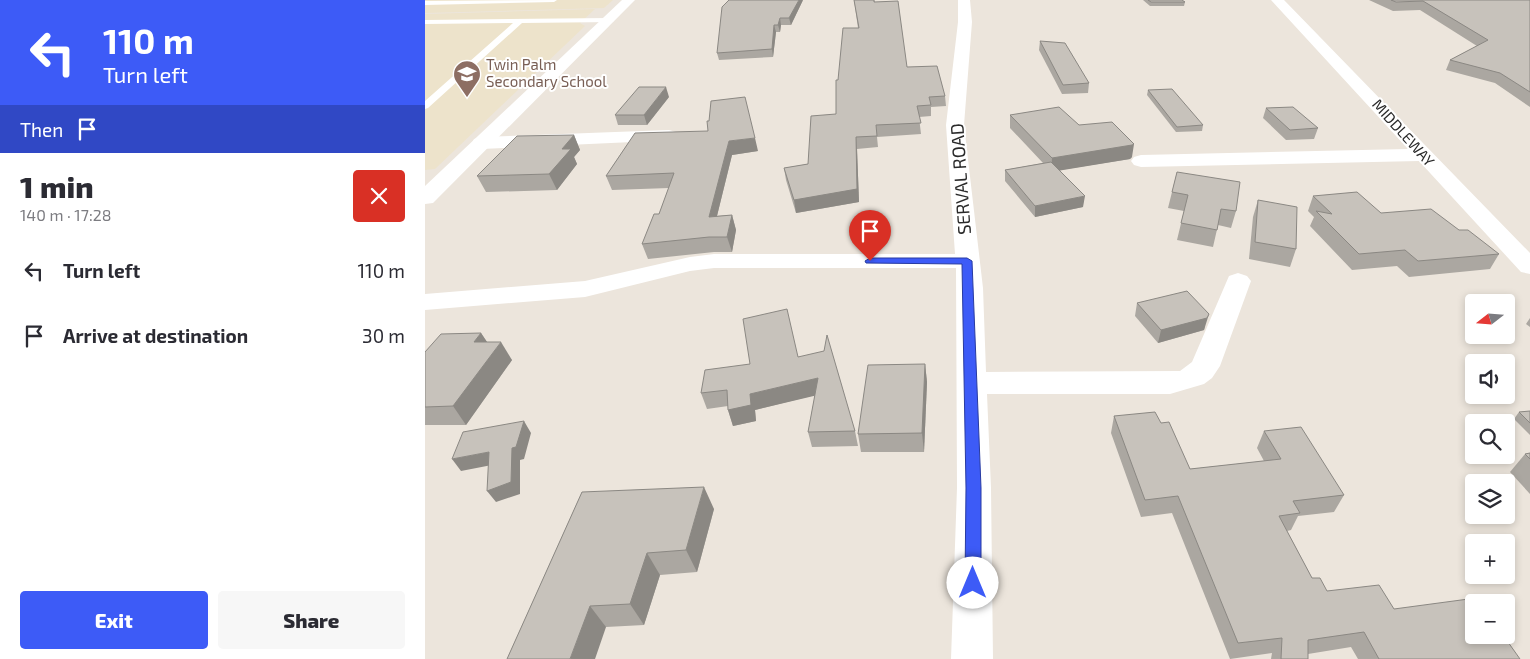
<!DOCTYPE html>
<meta charset="utf-8">
<style>
body{margin:0;font-family:"Exo 2",sans-serif;background:#f7f7f7;color:#2b2b33;height:100vh;display:flex;flex-direction:column;font-size:19px;white-space:nowrap}
*{box-sizing:border-box;margin:0}
p{font-size:16px;color:#7c7c81}
.icon{flex:none;width:28px;height:28px;fill:none;stroke:currentColor;stroke-width:2;stroke-linecap:round;stroke-linejoin:round}
.map{position:relative;flex:1;overflow:hidden}
.sheet{display:flex;flex-direction:column;background:#fff;width:425px}
.sheet>*{flex:none}
.top-card{background:#3d5bf7;color:#fff;overflow:hidden}
.needle{width:32px;rotate:253deg}
.controls{position:absolute;left:1040px;top:294px;display:grid;gap:10px}
.controls a{display:grid;place-items:center;width:50px;height:50px;border-radius:5px;background:#fff;box-shadow:0 2px 8px #0003;font-size:25px}
.pin{position:absolute;display:grid;place-items:center;width:42px;height:42px;color:#fff;margin:-51px -21px;border-radius:50% 50% 50% 0;rotate:-45deg;box-shadow:0 0 5px #0007}
.pin .icon{rotate:45deg}
.me{position:absolute;width:55px;margin:-28px;rotate:0deg;stroke-linejoin:round;filter:drop-shadow(0 0 4px #0008)}
.turn{display:flex;align-items:center;gap:18px;height:105px;padding:0 20px;font-size:22px}
.turn .icon{width:65px;height:65px;stroke-width:2.5}
.turn b{display:block;font-size:35px;line-height:42px}
.then{display:flex;align-items:center;height:48px;padding:0 20px;background:#0003;gap:10px;font-size:19px}
.round{display:grid;place-items:center;flex:none;width:52px;height:52px;border-radius:5px;background:#f7f7f7}
.headline{display:flex;align-items:center;justify-content:space-between;height:85px;padding:0 20px}
h1{font-size:30px;font-weight:800;line-height:38px}
.button{display:flex;gap:10px;margin-top:auto;padding:10px 20px}
.button a{flex:1;height:58px;border-radius:5px;background:#3d5bf7;color:#fff;font-size:20px;font-weight:800;line-height:58px;text-align:center}
.button a+a{background:#f7f7f7;color:#2b2b33}
ul{padding:0;list-style:none}
li{display:flex;align-items:center;gap:15px;height:65px;padding:0 20px}
li div{flex:1}
li b{display:block;font-size:19px}
li em{font-style:normal}
main{display:flex;flex:1;min-height:0}
.map>svg:first-child{display:block}
.education{fill:#ede3cb}
.lines{fill:none;stroke-linecap:round;stroke-linejoin:round}
.service{fill:#fff;fill-rule:evenodd}
.minor{fill:#fff;fill-rule:evenodd}
.secondary{fill:#fff;fill-rule:evenodd}
.wall{fill:#aba7a1}
.shaded-wall{fill:#8b8883}
.building{fill:#c7c2bb;stroke:#8b8883}
.route{fill:#3d5bf7;stroke:#283ba1}
.labels{text-anchor:middle;stroke-width:4;stroke-linejoin:round;paint-order:stroke}
.far-education-label{font-size:15px;fill:#785e54;stroke:#fff;text-anchor:start}
.far-street-label{font-size:15px;fill:#2a2a2a;stroke:#fff}
.street-label{font-size:18px;fill:#2a2a2a;stroke:#fff}
</style>
<main>
<section class="sheet">
<div class="top-card">
<div class="turn"><svg class="icon" aria-label="left" viewBox="0 0 24 24"><path d="M17 20v-9H6M10 6l-5 5 5 5"/></svg><div><b>110 m</b>Turn left</div></div>
<div class="then">Then<svg class="icon" aria-label="arrive" viewBox="0 0 24 24"><path d="M6 21V4h12l-3 4 3 4H6"/></svg></div>
</div>
<div class="headline"><div><h1>1 min</h1><p>140 m · 17:28</p></div><a class="round" style="background:#d93025;color:#fff"><svg class="icon" aria-label="close" viewBox="0 0 24 24"><path d="M6 6l12 12M18 6L6 18"/></svg></a></div>
<ul>
<li><svg class="icon" aria-label="left" viewBox="0 0 24 24"><path d="M17 20v-9H6M10 6l-5 5 5 5"/></svg><div><b>Turn left</b></div><em>110 m</em></li>
<li><svg class="icon" aria-label="arrive" viewBox="0 0 24 24"><path d="M6 21V4h12l-3 4 3 4H6"/></svg><div><b>Arrive at destination</b></div><em>30 m</em></li>
</ul>
<div class="button"><a>Exit</a><a>Share</a></div>
</section>
<div class="map">
<svg width="1105" height="659" viewBox="0 0 1105 659">
<rect width="100%" height="100%" fill="#ece5dc"/>
<g class="education">
<polygon points="0,0 188,0 179,8 0,13"/>
<polygon points="170,9 155,23 160,26 10,169 0,170 0,14"/>
</g>
<g class="lines">
<g class="service">
<polygon points="132,0 129,2 0,5 0,1"/>
<polygon points="185,18 189,20 188,22 97,23 3,108 0,109 0,101 88,23 0,24 0,20"/>
</g>
<g class="minor">
<polygon points="533,0 545,0 547,22 539,125 558,288 561,372 755,371 767,362 804,276 813,273 822,276 826,281 795,366 787,378 779,384 745,394 562,394 566,488 568,659 526,659 532,488 531,268 289,268 265,271 160,297 0,310 0,294 160,281 265,257 289,254 530,254 521,125 533,22"/>
<polygon points="846,0 859,0 1105,253 1105,274 1096,272 994,161 716,167 709,165 706,161 709,157 716,155 983,149"/>
<polygon points="244,130 251,132 253,136 251,140 56,149 49,147 47,143 49,139 56,137"/>
</g>
<polygon class="secondary" points="197,0 210,0 8,203 0,204 0,186"/>
</g>
<g class="wall">
<polygon points="378,0 366,25 356,25 355,32 351,32 348,57 294,60 292,53"/>
<polygon points="429,0 449,0 482,67 520,96 521,106 506,107 506,116 494,117 496,134 452,137 453,147 432,149 434,202 371,213 361,180 359,168 383,164 411,114 413,80 433,28"/>
<polygon points="718,0 757,0 760,2 759,6 725,6"/>
<polygon points="944,0 1105,0 1105,107 1070,83 1021,70 1025,60 1052,46 995,10 968,11"/>
<polygon points="615,41 664,83 663,93 637,94 614,50"/>
<polygon points="723,90 778,125 777,131 751,132 722,95"/>
<polygon points="244,97 222,125 193,125 190,115"/>
<polygon points="841,108 893,128 889,139 861,140 838,118"/>
<polygon points="585,115 654,125 707,157 705,159 635,170 658,207 610,217 580,181 580,170 618,163 585,128"/>
<polygon points="210,133 333,151 307,155 292,216 307,215 311,230 307,252 289,252 223,259 217,244 234,214 244,188 187,190 181,176"/>
<polygon points="149,135 155,150 149,157 152,164 132,190 61,192 52,176"/>
<polygon points="752,172 811,211 806,228 793,225 788,247 752,240 759,211 743,208"/>
<polygon points="888,196 956,213 1034,230 1074,254 1065,269 984,277 972,266 927,270 885,226 889,217 883,211"/>
<polygon points="833,200 871,249 865,267 824,259 828,217"/>
<polygon points="712,303 780,326 779,330 733,343 710,316"/>
<polygon points="1105,318 1105,327 1101,324"/>
<polygon points="56,333 62,342 87,360 41,425 0,425 0,352"/>
<polygon points="373,357 430,431 433,446 387,447 383,432 390,395 330,410 331,421 308,426 303,410 303,406 282,409 276,393 325,364"/>
<polygon points="500,364 502,382 499,452 436,452 433,434"/>
<polygon points="1105,411 1105,435 1089,419 1094,412"/>
<polygon points="689,416 736,423 765,469 839,461 832,448 839,431 919,495 909,512 873,516 866,530 862,531 887,578 902,591 969,609 1095,659 933,659 926,647 883,654 883,659 846,659 847,653 805,659 747,513 716,517 686,433"/>
<polygon points="1105,453 1105,494 1085,472 1100,454"/>
<polygon points="157,492 289,509 272,572 235,575 219,625 181,627 82,659"/>
</g>
<g class="shaded-wall">
<polygon points="374,0 378,0 366,25 364,18"/>
<polygon points="355,18 356,25 355,32 353,25"/>
<polygon points="349,25 351,32 348,57 347,49"/>
<polygon points="241,87 244,97 222,125 219,115"/>
<polygon points="149,135 155,150 149,157 152,164 132,190 124,174 137,149"/>
<polygon points="431,137 432,149 434,202 371,213 369,200"/>
<polygon points="330,138 333,151 307,155 288,232 284,217 304,141"/>
<polygon points="709,144 707,157 705,159 626,172 627,158"/>
<polygon points="660,196 658,207 610,217 610,206"/>
<polygon points="307,215 311,230 307,252 302,237"/>
<polygon points="784,314 779,330 733,343 736,330"/>
<polygon points="56,333 68,351 49,342"/>
<polygon points="76,342 87,360 41,425 28,406"/>
<polygon points="500,364 502,382 499,452 497,433"/>
<polygon points="393,378 397,394 330,410 331,421 308,426 303,410 325,394"/>
<polygon points="99,421 106,433 99,459 95,460 95,494 71,502 62,491 87,448"/>
<polygon points="64,452 72,464 36,471 27,459"/>
<polygon points="279,487 289,509 272,572 261,550"/>
<polygon points="222,553 235,575 219,625 205,604"/>
<polygon points="165,606 181,627 170,659 145,659"/>
</g>
<g class="building">
<polygon points="304,0 374,0 364,18 355,18 353,25 349,25 347,49 292,53 297,7"/>
<polygon points="429,0 449,0 449,2 473,1 482,67 512,66 520,96 504,97 506,105 492,106 496,123 451,125 452,136 431,137 432,189 369,200 359,168 383,164 386,116 411,114 411,80 413,80 418,28 434,28"/>
<polygon points="723,0 757,0 760,2 726,2"/>
<polygon points="966,0 1105,0 1105,92 1075,73 1025,60 1063,40 998,1 971,2"/>
<polygon points="615,41 640,43 664,83 638,85"/>
<polygon points="214,87 241,87 219,115 190,115"/>
<polygon points="747,89 778,125 752,127 723,90"/>
<polygon points="320,97 330,138 304,141 284,217 307,215 302,237 284,237 217,244 229,214 234,214 249,173 181,176 210,133 283,131 282,121 284,121 286,101"/>
<polygon points="634,107 654,125 687,122 709,144 707,145 627,158 585,115"/>
<polygon points="868,107 893,128 865,130 841,108"/>
<polygon points="149,135 137,149 146,149 124,174 52,176 92,136"/>
<polygon points="626,162 660,196 610,206 580,170"/>
<polygon points="752,172 815,182 811,211 796,209 792,230 756,223 763,195 747,192"/>
<polygon points="932,192 956,213 1006,209 1034,230 1043,230 1074,254 993,261 980,250 934,254 891,211 907,214 888,196"/>
<polygon points="833,200 872,207 871,249 830,242"/>
<polygon points="762,291 784,314 782,318 736,330 712,303"/>
<polygon points="362,309 373,357 399,351 402,335 430,431 383,432 393,378 325,394 326,405 303,410 302,390 276,393 280,370 325,364 318,319"/>
<polygon points="56,333 49,342 76,342 28,406 0,407 0,352 16,334"/>
<polygon points="500,364 497,433 433,434 443,365"/>
<polygon points="1105,411 1105,423 1094,412"/>
<polygon points="730,412 736,423 744,422 765,469 856,459 839,431 876,427 919,495 868,501 875,513 854,516 887,578 895,578 902,591 954,585 969,609 1051,598 1054,602 1049,602 1049,635 1078,635 1095,659 954,659 939,632 883,640 883,659 856,659 857,638 813,643 753,496 720,500 689,416"/>
<polygon points="99,421 91,447 87,448 86,482 62,491 64,452 27,459 38,432"/>
<polygon points="1105,453 1105,459 1100,454"/>
<polygon points="279,487 261,550 222,553 205,604 165,606 145,659 82,659 157,492"/>
</g>
<polygon class="route" points="445,258 542,258 547,261 556,488 556,583 554,588 548,591 542,588 540,583 541,488 537,264 441,263 440,261"/>
<defs>
<g id="school-pin" transform="scale(1.4375)"><path d="M0 17L-7.5 6A9.5 9.5 0 1 1 7.5 6Z" fill="#8d6e63" stroke="#fff"/><path d="M0-5L7-2L0 1L-7-2ZM-4 1L0 2.5L4 1V4Q0 6-4 4Z" fill="#fff"/></g>
</defs>
<g fill-rule="evenodd">
<use href="#school-pin" x="42" y="74"/>
</g>
<g class="labels">
<g class="far-education-label">
<text x="61" y="70">Twin Palm<tspan x="61" dy="17">Secondary School</tspan></text>
</g>
<g class="far-street-label">
<text transform="translate(978 133) rotate(48)" y="5">MIDDLEWAY</text>
</g>
<g class="street-label">
<text transform="translate(536 179) rotate(-94)" y="6">SERVAL ROAD</text>
</g>
</g>
</svg>
<div class="controls">
<a><svg class="needle" viewBox="-14 -14 28 28"><path d="M0-13l5 13h-10z" fill="#e53935"/><path d="M0 13l5-13h-10z" fill="#7c7c81"/></svg></a>
<a><svg class="icon" aria-label="sound" viewBox="0 0 24 24"><path d="M4 9h4l5-4v14l-5-4H4zM17 9q2 3 0 6"/></svg></a>
<a><svg class="icon" aria-label="search" viewBox="0 0 24 24"><circle cx="10" cy="10" r="6"/><path d="M15 15l6 6"/></svg></a>
<a><svg class="icon" aria-label="layers" viewBox="0 0 24 24"><path d="M12 4l9 5-9 5-9-5zM3 14l9 5 9-5"/></svg></a>
<a>+</a>
<a>−</a>
</div>
<div class="pin" style="left:445px;top:261px;background:#d93025"><svg class="icon" aria-label="arrive" viewBox="0 0 24 24"><path d="M6 21V4h12l-3 4 3 4H6"/></svg></div>
<svg class="me" style="left:548px;top:583px" viewBox="-20 -20 40 40"><circle r="19" fill="#fff"/><path d="M0-13L10 11 0 6-10 11z" fill="#3d5bf7"/></svg>
</div>
</main>
